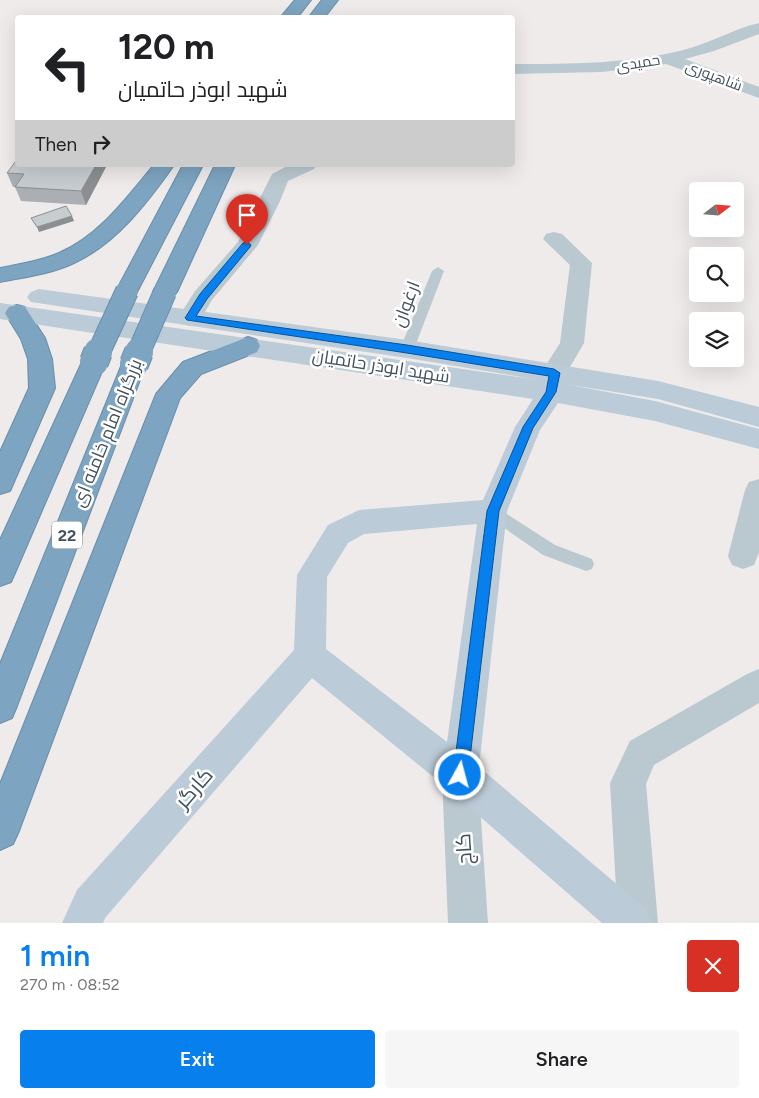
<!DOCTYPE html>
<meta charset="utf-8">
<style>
body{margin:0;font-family:Figtree,Cairo,sans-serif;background:#f6f6f6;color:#202124;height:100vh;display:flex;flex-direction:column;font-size:19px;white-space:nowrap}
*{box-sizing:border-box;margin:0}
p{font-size:16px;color:#757577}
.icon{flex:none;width:28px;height:28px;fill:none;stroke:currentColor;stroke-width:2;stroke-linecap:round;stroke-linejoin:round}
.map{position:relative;height:923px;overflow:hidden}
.details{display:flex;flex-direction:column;background:#fff;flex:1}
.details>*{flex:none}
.banner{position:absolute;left:15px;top:15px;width:500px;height:152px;border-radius:5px;box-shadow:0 5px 20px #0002;background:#fff;color:#202124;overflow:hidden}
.needle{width:32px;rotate:73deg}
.buttons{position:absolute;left:689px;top:182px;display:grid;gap:10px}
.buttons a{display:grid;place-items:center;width:55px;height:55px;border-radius:5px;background:#fff;box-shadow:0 5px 20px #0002;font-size:25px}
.pin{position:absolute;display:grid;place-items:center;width:42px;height:42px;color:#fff;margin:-51px -21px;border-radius:50% 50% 50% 0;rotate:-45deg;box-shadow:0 0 5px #0007}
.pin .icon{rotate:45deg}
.me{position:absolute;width:55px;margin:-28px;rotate:7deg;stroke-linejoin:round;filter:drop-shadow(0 0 4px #0008)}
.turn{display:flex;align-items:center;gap:18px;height:105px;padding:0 20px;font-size:22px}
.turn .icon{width:65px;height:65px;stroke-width:2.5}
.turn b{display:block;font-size:35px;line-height:42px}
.then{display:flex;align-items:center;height:48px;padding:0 20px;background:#0003;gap:10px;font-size:19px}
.round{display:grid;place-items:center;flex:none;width:52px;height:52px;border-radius:5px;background:#f6f6f6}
.overview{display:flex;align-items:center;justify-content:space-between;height:85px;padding:0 20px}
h1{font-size:30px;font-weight:600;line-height:38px;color:#077fed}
.primary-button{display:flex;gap:10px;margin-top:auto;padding:10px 20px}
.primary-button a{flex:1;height:58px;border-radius:5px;background:#077fed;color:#fff;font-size:20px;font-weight:600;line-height:58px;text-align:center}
.primary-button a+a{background:#f6f6f6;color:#202124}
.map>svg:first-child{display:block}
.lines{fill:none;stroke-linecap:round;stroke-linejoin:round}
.highway-casing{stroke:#688eac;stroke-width:2}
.lane{fill:#bac8d0;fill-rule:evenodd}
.street{fill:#bac8d0;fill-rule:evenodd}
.secondary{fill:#bbcbd7;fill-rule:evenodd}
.highway{fill:#7da4c0;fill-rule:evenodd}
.highway-bridge-far1-casing{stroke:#688eac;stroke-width:24;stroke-linecap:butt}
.highway-bridge-casing{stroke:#688eac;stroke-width:30;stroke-linecap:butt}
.highway-bridge-far1{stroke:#7da4c0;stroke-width:22}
.highway-bridge{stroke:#7da4c0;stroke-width:28}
.wall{fill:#abafb4}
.shaded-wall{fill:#8b8f92}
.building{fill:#c7ccd1;stroke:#8b8f92}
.route{fill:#077fed;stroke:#05539a}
.labels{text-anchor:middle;stroke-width:5;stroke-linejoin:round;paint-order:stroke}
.far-street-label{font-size:15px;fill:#42515a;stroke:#fff}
.shield{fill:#fff;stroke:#7b858c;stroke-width:1}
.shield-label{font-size:16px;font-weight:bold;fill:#42515a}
.street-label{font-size:18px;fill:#42515a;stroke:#fff}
.near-street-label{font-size:21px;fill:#42515a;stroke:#fff}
</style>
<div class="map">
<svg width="759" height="923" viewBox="0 0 759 923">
<rect width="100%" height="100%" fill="#efebeb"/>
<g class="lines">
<g class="highway-casing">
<g id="highway">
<polygon points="295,0 311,0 297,18 280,18"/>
<polygon points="322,0 338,0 324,18 308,18"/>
<path d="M154 165H174C148 202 116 244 74 263 51 274 25 277 0 282V268C20 264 41 261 59 253 100 235 126 198 154 165Z"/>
<polygon points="183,165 203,165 135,296 127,299 119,296 116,291"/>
<polygon points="215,165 235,165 177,292 173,297 165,300 157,297 153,292"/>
<polygon points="17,305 25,307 45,338 52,359 55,388 10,491 0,494 0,452 29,388 28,359 21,339 5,313 9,307"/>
<polygon points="248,337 257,340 260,346 257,352 201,374 180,398 19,831 13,844 0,850 0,784 156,394 183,362"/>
<polygon points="94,353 103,356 106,362 15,573 11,582 0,586 0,540 82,362 85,356"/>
<polygon points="134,355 143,358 146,364 17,706 12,718 0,723 0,664 122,364 125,358"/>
</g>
</g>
<g class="lane">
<polygon points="438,267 444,271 414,349 412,352 402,352 400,349 432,271"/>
<polygon points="493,505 555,545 592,559 594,564 592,569 586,571 543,555 487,516 485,511 487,506"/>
</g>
<g class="street">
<path d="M759 23V34L714 51 685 59 759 87V98L666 64 602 72 512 74V64C571 64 630 64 687 49 712 42 734 29 759 23Z"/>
<polygon points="289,165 317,165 314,169 288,181 280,201 258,245 212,300 198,324 190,326 182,324 178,318 195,291 238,242 272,174"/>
<polygon points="554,232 562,234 592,263 584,343 563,379 554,382 545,379 541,373 560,343 570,265 543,239 546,234"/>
<polygon points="759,479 759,552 754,565 743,569 732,565 728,556 745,490 749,482"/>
<polygon points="759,669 759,703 654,765 646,784 658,923 618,923 610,783 630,741 747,674"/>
<polygon points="460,757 473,762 478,775 488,923 448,923 442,775 447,762"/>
</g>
<path class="secondary" d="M39 289 407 340 658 381 759 407V427L658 399 565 384 655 401 759 429V449L655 421 558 403 540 430 507 511 479 767 646 909 652 923H602L447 788 312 678 105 918 103 923H62L77 890 294 650 297 575 328 525 359 510 483 500 515 427 533 399 0 319V303L540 380 407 358 31 302 27 297 31 292ZM477 524 447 742 326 649 327 577 348 543 364 534Z"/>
<use href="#highway" class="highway"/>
<g class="highway-bridge-far1-casing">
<g id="highway-bridge-far1">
<polyline points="98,354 127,291"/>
<polyline points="138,354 165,292"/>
</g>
</g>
<g class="highway-bridge-casing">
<g id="highway-bridge">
<polyline points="94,362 98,352"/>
<polyline points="134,364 139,352"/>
</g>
</g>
<use href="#highway-bridge-far1" class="highway-bridge-far1"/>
<use href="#highway-bridge" class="highway-bridge"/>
</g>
<polygon class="wall" points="18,165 107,165 86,205 21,201 15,187 13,187 7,173"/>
<g class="shaded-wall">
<polygon points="96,165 107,165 86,205 81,191"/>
<polygon points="72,216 74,221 39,232 37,227"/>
</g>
<g class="building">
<polygon points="18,158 18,165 96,165 81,191 15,187 24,174 7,173"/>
<polygon points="66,206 72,216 37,227 31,218"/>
</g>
<polygon class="route" points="247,242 251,245 250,247 207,299 196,316 407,345 554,369 560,373 556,392 533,428 499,511 468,775 465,780 460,783 455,780 453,775 487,511 523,427 546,392 549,376 407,353 187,320 185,318 200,294 243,243"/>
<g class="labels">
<g class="far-street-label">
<text transform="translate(638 63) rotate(-9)" y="5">حمیدی</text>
<text transform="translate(714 76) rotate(21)" y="5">شاهپوری</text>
</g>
<rect class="shield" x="52" y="521.5" width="30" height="27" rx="4"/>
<g class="shield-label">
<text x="67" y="541">22</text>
</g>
<g class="street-label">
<text transform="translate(406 304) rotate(-69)" y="6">ارغوان</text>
<text transform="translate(381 366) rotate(9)" y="6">شهید ابوذر حاتمیان</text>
<text transform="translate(107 433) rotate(-68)" y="6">بزرگراه امام خامنه ای</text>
</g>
<g class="near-street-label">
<text transform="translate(194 788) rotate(-49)" y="7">کارگر</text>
<text transform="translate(464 849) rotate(-93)" y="7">کاج</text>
</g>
</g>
</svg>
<div class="buttons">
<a><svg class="needle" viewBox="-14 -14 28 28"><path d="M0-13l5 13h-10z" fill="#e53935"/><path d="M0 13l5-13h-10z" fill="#757577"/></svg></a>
<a><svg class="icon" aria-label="search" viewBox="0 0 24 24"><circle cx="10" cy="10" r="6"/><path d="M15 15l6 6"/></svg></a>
<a><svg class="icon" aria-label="layers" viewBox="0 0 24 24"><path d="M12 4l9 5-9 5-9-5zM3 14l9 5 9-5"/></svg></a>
</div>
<div class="pin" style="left:247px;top:245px;background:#d93025"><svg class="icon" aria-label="arrive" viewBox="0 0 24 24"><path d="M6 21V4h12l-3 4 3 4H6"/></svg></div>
<svg class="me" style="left:460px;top:775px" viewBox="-20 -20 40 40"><circle r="17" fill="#077fed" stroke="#fff" stroke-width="3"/><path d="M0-11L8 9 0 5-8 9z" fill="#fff"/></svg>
<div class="banner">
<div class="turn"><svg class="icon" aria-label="left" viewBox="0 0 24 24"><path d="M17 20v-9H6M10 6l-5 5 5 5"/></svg><div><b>120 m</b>شهید ابوذر حاتمیان</div></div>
<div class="then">Then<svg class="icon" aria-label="right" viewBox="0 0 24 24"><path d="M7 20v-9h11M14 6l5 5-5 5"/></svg></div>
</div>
</div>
<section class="details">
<div class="overview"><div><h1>1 min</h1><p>270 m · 08:52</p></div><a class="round" style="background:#d93025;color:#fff"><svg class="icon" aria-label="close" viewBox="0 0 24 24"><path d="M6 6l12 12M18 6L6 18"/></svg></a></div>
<div class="primary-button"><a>Exit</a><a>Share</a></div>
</section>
